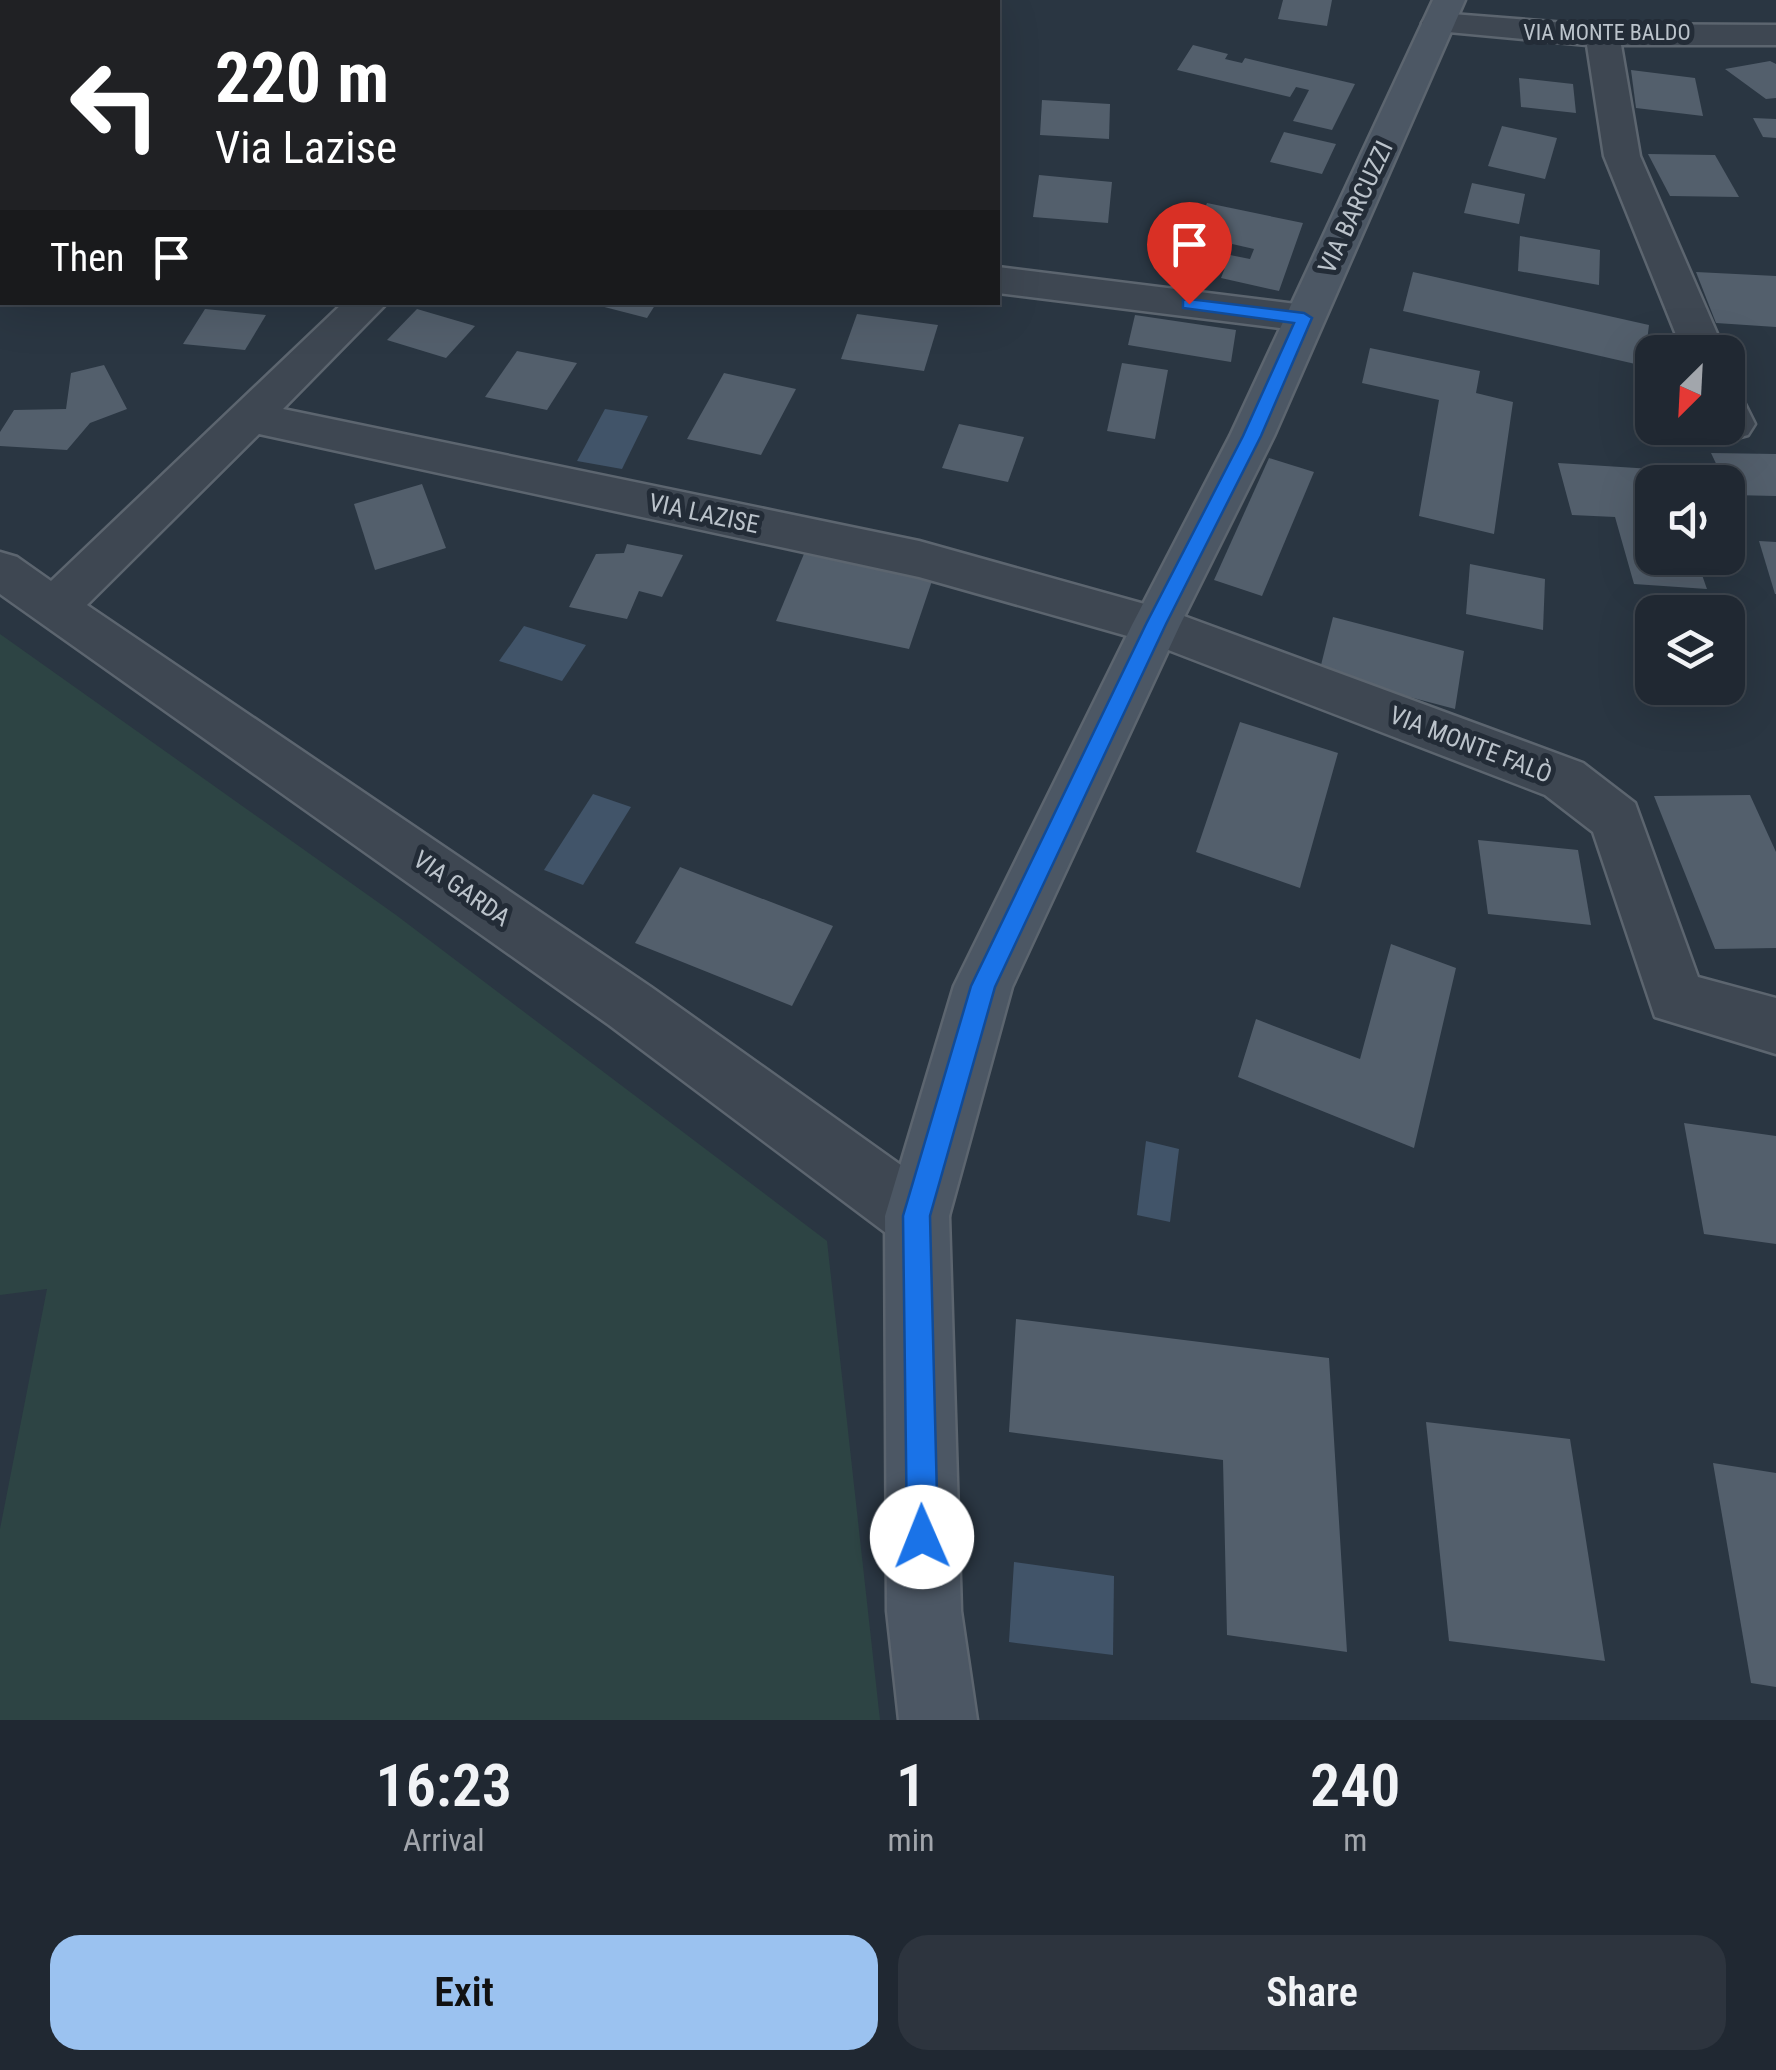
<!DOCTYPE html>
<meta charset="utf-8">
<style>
body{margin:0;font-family:"Roboto Condensed",sans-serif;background:#2d343e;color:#f1f3f6;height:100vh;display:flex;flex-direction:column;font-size:38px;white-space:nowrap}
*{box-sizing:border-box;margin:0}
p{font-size:32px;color:#a2a6ac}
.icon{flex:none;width:55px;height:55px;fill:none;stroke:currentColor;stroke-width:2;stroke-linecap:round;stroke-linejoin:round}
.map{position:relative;height:1720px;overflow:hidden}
.side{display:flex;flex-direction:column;background:#202832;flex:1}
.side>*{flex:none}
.hud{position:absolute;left:0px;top:0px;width:1000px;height:305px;box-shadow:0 10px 40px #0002,0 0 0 2px #3d444d;background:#202124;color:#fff;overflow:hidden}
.needle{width:65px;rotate:204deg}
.buttons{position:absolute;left:1635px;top:335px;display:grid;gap:20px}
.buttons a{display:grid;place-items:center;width:110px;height:110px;border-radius:20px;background:#202832;box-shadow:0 10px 40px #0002,0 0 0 2px #3d444d;font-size:50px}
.pin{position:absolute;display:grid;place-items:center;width:85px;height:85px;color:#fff;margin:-102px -42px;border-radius:50% 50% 50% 0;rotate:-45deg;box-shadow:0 0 10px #0007}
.pin .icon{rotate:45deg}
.me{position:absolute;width:110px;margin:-55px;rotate:359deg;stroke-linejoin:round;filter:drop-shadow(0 0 8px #0008)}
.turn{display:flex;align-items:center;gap:35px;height:210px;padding:0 50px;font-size:45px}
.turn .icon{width:130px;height:130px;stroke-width:2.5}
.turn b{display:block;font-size:70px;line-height:85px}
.then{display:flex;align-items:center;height:95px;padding:0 50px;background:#0003;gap:20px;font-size:38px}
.eta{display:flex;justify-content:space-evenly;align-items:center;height:170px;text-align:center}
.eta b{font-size:60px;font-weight:600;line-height:70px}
.cta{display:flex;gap:20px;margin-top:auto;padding:20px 50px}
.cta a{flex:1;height:115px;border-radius:30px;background:#9bc2f0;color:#111;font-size:40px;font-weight:600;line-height:115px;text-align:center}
.cta a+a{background:#2d343e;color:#f1f3f6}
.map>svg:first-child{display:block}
.green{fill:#2d4444}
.water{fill:#415469}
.building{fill:#535f6c}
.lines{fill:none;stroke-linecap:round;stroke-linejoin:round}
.street-casing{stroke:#5c656f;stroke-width:5}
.secondary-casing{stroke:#5c656f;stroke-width:5}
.street{fill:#3e4752;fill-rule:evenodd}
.secondary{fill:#4c5764;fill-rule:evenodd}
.route{fill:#1a73e8;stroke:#114b97;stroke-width:2.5}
.labels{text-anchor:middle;stroke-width:10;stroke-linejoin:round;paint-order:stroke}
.far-street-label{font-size:22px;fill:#bbc3cb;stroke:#232c37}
.street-label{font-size:25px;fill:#bbc3cb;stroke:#232c37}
</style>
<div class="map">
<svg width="1776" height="1720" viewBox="0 0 1776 1720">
<rect width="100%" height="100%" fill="#2a3642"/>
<g class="green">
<polygon points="0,0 302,0 2,2 0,270"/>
<polygon points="0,634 396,915 827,1241 880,1720 0,1720 0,1529 47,1289 0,1295"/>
</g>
<g class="water">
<polygon points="605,409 648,416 622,469 577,461"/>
<polygon points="524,626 586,645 562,681 499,661"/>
<polygon points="593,794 631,807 583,885 544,870"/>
<polygon points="1146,1141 1179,1149 1170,1222 1137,1215"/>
<polygon points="1014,1562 1114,1576 1113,1655 1009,1642"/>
</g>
<g class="building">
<polygon points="1283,0 1332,0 1327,26 1278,19"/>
<polygon points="1193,45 1228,54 1225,59 1242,63 1245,58 1355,84 1332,130 1293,121 1309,90 1296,87 1290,97 1177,70"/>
<polygon points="1770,61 1776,64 1776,98 1766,99 1725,69"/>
<polygon points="1631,70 1695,78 1703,116 1636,108"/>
<polygon points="1519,78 1573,84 1576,113 1521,107"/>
<polygon points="1042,100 1110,104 1109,139 1040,135"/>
<polygon points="1753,118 1776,119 1776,138 1763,137"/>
<polygon points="1502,126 1557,138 1545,179 1488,166"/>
<polygon points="1284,132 1336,144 1322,174 1270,162"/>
<polygon points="1648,154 1715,155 1739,197 1670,196"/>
<polygon points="1039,175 1112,182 1108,223 1033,217"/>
<polygon points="1472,183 1525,194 1519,224 1464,213"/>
<polygon points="1207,203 1303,223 1279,291 1221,278 1230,255 1250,259 1254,249 1193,235"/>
<polygon points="1520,236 1600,250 1599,285 1518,271"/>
<polygon points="1413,272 1649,325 1644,366 1403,311"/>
<polygon points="1696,272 1776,276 1776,327 1716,323"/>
<polygon points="585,302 657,302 647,318"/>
<polygon points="205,309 266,315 245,350 183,344"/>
<polygon points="417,309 475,326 446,358 387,340"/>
<polygon points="857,314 938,325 924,371 841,359"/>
<polygon points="1135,315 1236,330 1231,362 1128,345"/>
<polygon points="1370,348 1480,371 1476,393 1513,402 1494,534 1419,516 1439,400 1362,383"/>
<polygon points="517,351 577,363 547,410 485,397"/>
<polygon points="1122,363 1168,370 1155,439 1107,431"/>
<polygon points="104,365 127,409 90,423 67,450 0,446 0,432 14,410 66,409 71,373"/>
<polygon points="724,373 796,389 761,455 687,439"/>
<polygon points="959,424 1024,437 1008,482 942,468"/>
<polygon points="1711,453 1776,454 1776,496 1731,495"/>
<polygon points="1269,458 1314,472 1262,596 1214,580"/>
<polygon points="1558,463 1668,470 1672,482 1652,482 1652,558 1696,558 1707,589 1634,584 1615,517 1572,515"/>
<polygon points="422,484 446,548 375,570 354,504"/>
<polygon points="1759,541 1776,542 1776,594 1775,594"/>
<polygon points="627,544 683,555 662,597 639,591 627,619 569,607 596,554 624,553"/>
<polygon points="806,549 934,575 909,649 776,621"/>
<polygon points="1470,564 1545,579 1543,630 1466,614"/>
<polygon points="1333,617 1464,651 1455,709 1319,673"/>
<polygon points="1240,722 1338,753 1300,888 1196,852"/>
<polygon points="1750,795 1776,852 1776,948 1715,949 1654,796"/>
<polygon points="1478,840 1578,850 1591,925 1488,914"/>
<polygon points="680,867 833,926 792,1006 635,943"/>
<polygon points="1391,944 1456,968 1414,1148 1238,1077 1256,1019 1360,1059"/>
<polygon points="1684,1123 1776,1136 1776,1244 1704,1234"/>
<polygon points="1016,1319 1329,1358 1347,1652 1227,1635 1223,1460 1009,1432"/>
<polygon points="1426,1422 1570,1439 1605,1661 1449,1641"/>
<polygon points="1713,1463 1776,1473 1776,1687 1751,1683"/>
</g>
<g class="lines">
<g class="street-casing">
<g id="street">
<polygon points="1439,13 1579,24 1776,25 1776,45 1621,45 1640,156 1725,352 1683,352 1604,156 1587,45 1427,30 1422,23 1427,16"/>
<polygon points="998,267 1304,305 1318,309 1324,318 1318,327 1304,331 998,293"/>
<polygon points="344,302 388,302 283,409 919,541 1173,612 1583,763 1635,803 1698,977 1776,998 1776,1054 1655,1017 1593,832 1545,795 1145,641 919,577 259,434 87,605 651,987 940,1193 949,1216 940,1239 917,1248 894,1239 609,1025 0,594 0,552 17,557 51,581"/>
<polygon points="1728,395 1743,400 1755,424 1748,435 1733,439 1718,435 1713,428 1728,428"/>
</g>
</g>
<g class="secondary-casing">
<polygon id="secondary" points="1433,0 1465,0 1274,436 1180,625 1012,987 949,1216 961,1611 977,1720 899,1720 887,1611 885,1216 954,986 1132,625 1230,436"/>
</g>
<use href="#street" class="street"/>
<use href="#secondary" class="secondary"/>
</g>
<polygon class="route" points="1189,299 1304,313 1312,318 1261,436 1166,624 995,987 930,1216 938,1537 933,1548 922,1552 912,1548 907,1537 903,1216 971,986 1146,624 1243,436 1294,323 1183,308 1183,300"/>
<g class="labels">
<g class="far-street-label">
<text x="1607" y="40">VIA MONTE BALDO</text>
</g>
<g class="street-label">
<text transform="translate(1355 207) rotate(-65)" y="9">VIA BARCUZZI</text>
<text transform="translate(704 513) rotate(12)" y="9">VIA LAZISE</text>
<text transform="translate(1471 744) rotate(21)" y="9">VIA MONTE FALÒ</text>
<text transform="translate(462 888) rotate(35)" y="9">VIA GARDA</text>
</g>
</g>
</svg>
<div class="buttons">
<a><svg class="needle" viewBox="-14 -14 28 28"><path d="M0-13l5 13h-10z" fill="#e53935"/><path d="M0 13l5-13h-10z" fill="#a2a6ac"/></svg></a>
<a><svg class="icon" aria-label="sound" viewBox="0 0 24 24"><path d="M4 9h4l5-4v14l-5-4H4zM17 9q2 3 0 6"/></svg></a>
<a><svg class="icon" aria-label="layers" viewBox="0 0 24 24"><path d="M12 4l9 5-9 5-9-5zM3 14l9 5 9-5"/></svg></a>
</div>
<div class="pin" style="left:1189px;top:304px;background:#d93025"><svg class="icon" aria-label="arrive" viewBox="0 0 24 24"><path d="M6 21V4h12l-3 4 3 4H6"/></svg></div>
<svg class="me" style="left:922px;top:1537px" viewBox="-20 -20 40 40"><circle r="19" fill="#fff"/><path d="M0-13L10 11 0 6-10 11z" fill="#1a73e8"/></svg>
<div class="hud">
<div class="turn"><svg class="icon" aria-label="left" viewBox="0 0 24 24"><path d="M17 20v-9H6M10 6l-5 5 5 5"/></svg><div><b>220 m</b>Via Lazise</div></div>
<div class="then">Then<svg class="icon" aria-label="arrive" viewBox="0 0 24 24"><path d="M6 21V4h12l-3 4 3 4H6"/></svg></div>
</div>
</div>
<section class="side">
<div class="eta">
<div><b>16:23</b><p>Arrival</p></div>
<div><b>1</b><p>min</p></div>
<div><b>240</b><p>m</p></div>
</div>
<div class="cta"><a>Exit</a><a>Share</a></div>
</section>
